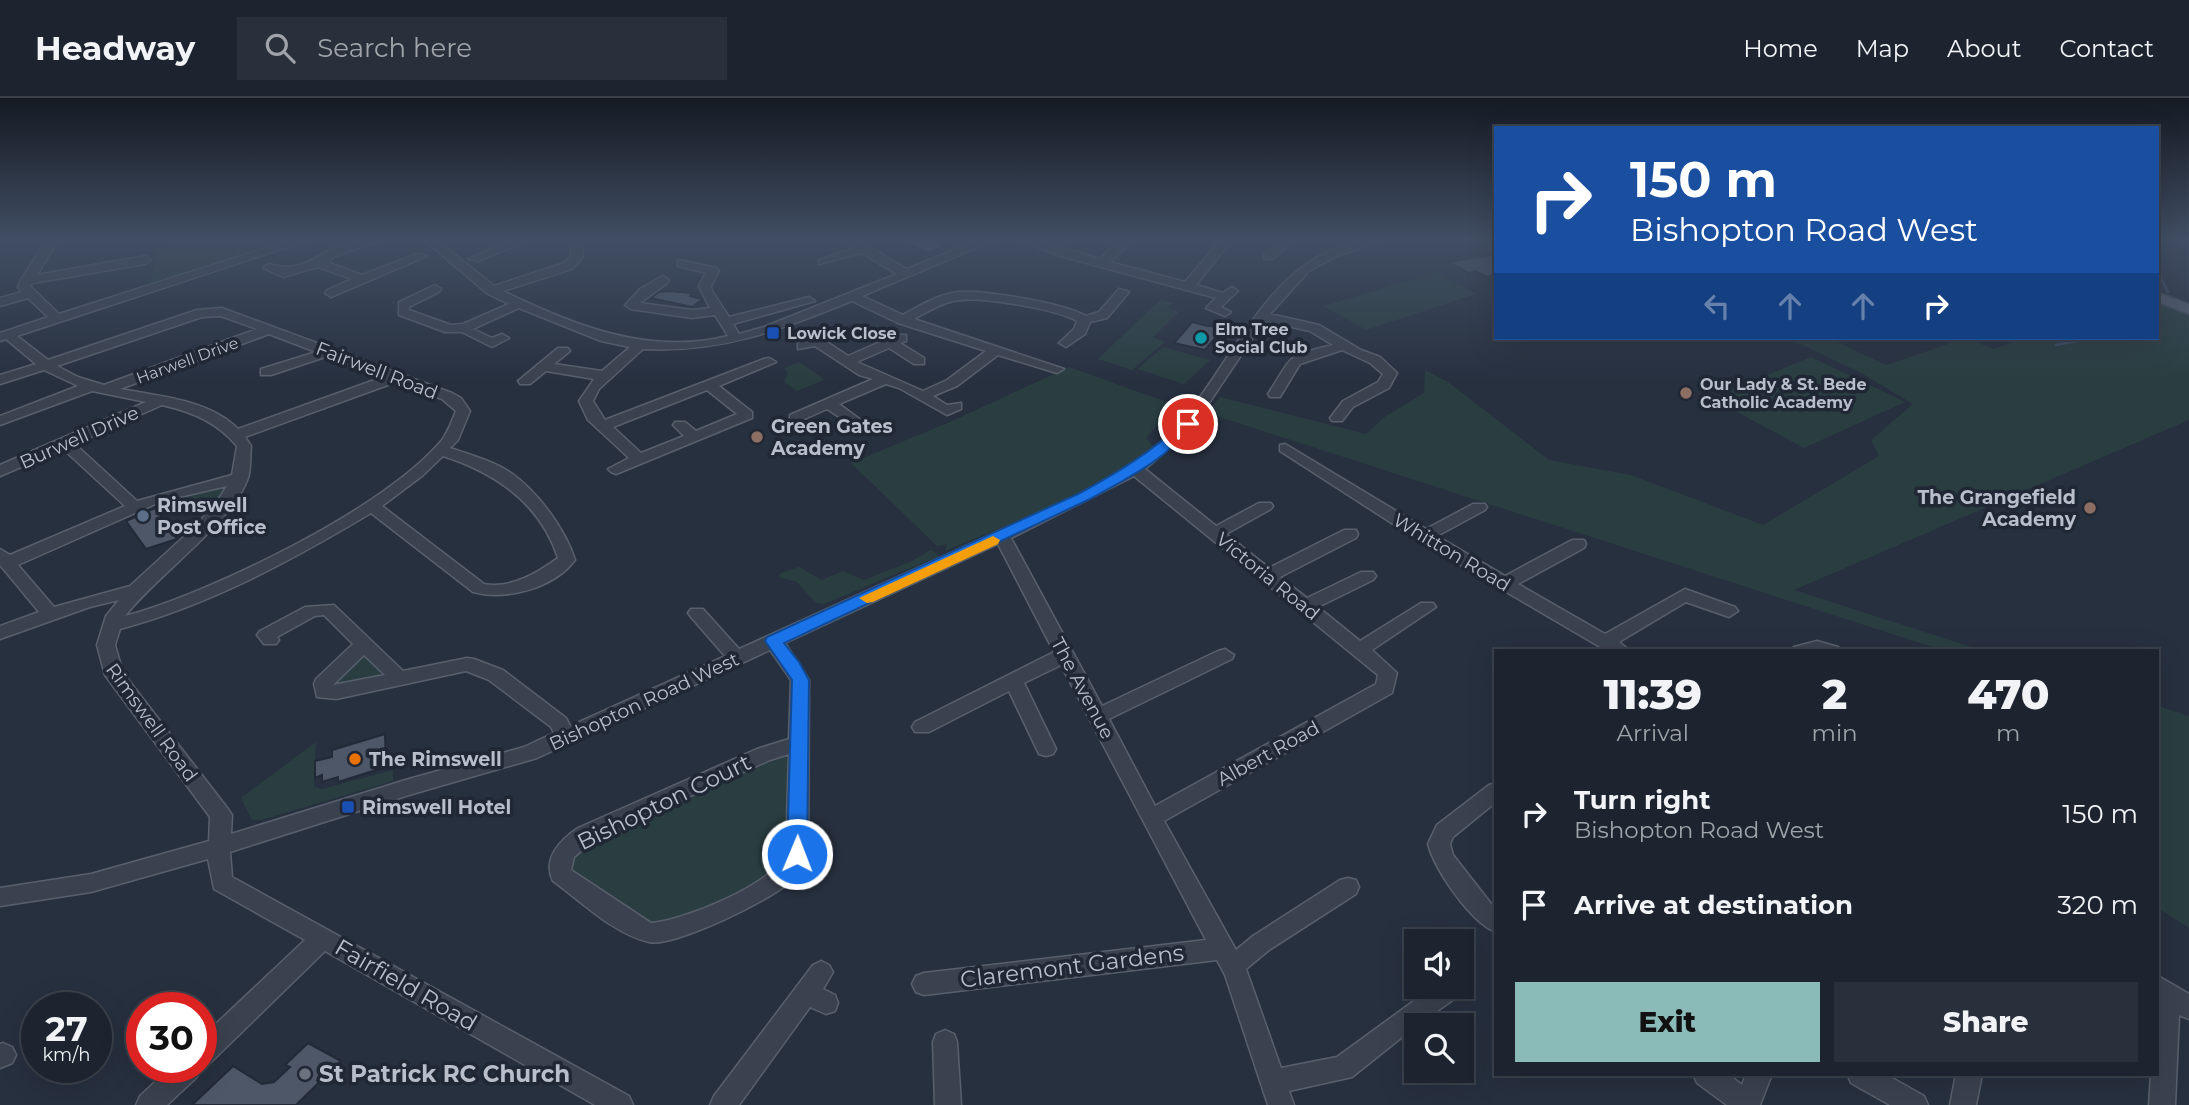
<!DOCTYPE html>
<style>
body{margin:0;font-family:Montserrat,sans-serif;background:#2a303b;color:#f1f3f6;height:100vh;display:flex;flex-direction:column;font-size:26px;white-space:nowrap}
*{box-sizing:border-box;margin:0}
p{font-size:23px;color:#a0a4aa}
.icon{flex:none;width:38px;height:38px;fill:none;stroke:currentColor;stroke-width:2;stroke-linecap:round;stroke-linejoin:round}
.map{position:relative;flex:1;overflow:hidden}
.side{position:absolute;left:1494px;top:551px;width:665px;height:427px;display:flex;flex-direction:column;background:#1d242f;border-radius:0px;box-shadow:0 7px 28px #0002,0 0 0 2px #3b414b}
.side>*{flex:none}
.banner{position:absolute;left:1494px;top:28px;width:665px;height:214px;border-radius:0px;box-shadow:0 7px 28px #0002,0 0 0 2px #3b414b;background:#1a4fa0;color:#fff;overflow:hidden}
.tools{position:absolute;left:1404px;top:831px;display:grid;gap:14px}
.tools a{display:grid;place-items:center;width:70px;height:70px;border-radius:0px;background:#1d242f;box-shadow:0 7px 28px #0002,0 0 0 2px #3b414b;font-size:35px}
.speed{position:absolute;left:21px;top:894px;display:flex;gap:14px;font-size:35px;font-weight:700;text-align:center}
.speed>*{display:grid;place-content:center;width:91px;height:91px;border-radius:50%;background:#1d242f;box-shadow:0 7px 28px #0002,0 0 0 2px #3b414b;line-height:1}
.speed small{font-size:18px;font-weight:400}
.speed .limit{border:10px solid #d22;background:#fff;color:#111}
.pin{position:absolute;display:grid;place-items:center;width:60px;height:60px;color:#fff;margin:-30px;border:4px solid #fff;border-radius:50%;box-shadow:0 2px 7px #0007}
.me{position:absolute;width:77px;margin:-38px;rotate:1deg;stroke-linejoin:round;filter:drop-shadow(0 0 5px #0008)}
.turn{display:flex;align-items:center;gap:24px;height:147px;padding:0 21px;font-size:32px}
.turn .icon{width:91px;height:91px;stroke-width:2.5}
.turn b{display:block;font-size:49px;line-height:60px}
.lanes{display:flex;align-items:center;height:66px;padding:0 21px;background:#0003;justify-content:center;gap:35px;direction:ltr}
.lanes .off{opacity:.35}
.eta{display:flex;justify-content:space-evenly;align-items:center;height:119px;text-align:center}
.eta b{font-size:42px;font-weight:800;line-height:49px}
.action{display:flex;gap:14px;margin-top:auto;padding:14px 21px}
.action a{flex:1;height:80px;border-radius:0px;background:#8bbbb9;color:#111;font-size:28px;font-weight:800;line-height:80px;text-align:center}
.action a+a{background:#2a303b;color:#f1f3f6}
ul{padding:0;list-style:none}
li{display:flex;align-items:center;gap:21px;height:91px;padding:0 21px}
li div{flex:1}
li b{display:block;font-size:26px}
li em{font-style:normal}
header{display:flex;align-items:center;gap:42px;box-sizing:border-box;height:98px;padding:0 35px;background:#1d242f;border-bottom:2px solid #3b414b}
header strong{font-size:33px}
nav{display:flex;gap:38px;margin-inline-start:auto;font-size:24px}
.search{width:490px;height:63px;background:#2a303b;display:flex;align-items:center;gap:18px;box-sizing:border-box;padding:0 24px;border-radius:0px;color:#a0a4aa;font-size:26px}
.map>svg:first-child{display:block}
.green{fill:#2a3e41}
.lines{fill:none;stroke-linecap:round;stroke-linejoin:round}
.stream{stroke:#3e4d67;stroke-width:2.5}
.building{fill:#4d5768;stroke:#222937;stroke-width:2}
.minor-casing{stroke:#59606d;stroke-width:3}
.major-casing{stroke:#454b59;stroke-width:3}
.minor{fill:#3b424f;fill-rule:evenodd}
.major{fill:#59616f;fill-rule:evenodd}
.route{fill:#1a73e8;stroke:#114b97;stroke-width:2}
.slow{fill:#f59e0b}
.transit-dot{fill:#1a4fb4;stroke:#202735;stroke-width:2.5}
.culture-dot{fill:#0f9aa8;stroke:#202735;stroke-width:2.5}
.education-dot{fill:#8d6e63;stroke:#202735;stroke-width:2.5}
.service-dot{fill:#5c6f8a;stroke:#202735;stroke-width:2.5}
.food-dot{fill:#e8710a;stroke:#202735;stroke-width:2.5}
.worship-dot{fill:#6b7280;stroke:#202735;stroke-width:2.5}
.labels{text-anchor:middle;stroke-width:7;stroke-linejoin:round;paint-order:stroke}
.far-poi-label{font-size:16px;font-weight:bold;fill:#b8beca;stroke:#202735;text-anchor:start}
.far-street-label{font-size:16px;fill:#b8beca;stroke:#202735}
.street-label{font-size:19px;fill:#b8beca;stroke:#202735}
.poi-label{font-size:19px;font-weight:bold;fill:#b8beca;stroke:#202735;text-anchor:start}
.near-street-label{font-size:23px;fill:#b8beca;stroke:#202735}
.near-poi-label{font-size:23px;font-weight:bold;fill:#b8beca;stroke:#202735;text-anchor:start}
</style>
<header>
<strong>Headway</strong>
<div class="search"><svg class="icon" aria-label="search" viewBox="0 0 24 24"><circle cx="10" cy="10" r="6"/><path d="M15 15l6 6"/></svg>Search here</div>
<nav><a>Home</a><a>Map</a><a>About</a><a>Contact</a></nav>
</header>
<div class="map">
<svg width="2189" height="1007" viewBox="0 0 2189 1007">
<rect width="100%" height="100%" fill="#27303f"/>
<g class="green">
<polygon points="193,142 291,142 150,187 159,148"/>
<polygon points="1436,174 1476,196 1366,232 1324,208"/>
<polygon points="1160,202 1174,205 1168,210 1179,214 1153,239 1165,244 1132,272 1098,261"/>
<polygon points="2158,204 2189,216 2189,322 1794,492 1984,553 1945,553 1207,315 1220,299 1366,336 1383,320 1424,295 1425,272 1448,284 1549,362 1631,377 1763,427 1879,358 1871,342 1913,306 1861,275 1788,240 1829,240 1886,267 1966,240 1994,251 2025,240 2158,240"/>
<polygon points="1163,249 1210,262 1184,286 1137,271"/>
<polygon points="1811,259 1905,304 1804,350 1711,300"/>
<polygon points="799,264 821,279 824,282 797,293 784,284 788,274 784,270"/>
<polygon points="1069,269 1175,307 1146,340 1153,349 1143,359 1062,404 945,453 947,446 937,448 851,365 950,324"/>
<polygon points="215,388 225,393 209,416 202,417 183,397"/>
<polygon points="931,452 939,458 824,506 816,505 797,484 778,479 781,475 799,469 822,482 843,473 864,482 912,463"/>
<polygon points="363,556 384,577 336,591 328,587"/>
<polygon points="2158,608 2189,618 2189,830 2158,810"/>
<polygon points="316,644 314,689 322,691 393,672 393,683 261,722 252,722 241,700"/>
<path d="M784 657 793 667V680L788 683 786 730 791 734C790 742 790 754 786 760 772 782 685 829 659 826 635 823 591 788 572 773L569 766 576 750 738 671Z"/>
</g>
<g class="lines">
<g class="stream">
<polyline points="2158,146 2158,154"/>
<polyline points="2158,174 2168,194"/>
<polyline points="2056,247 2092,240"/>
</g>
</g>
<g class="building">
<polygon points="900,142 933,142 945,148 928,155"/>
<polygon points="1496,156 1496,176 1487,179 1475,173 1469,175 1448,164"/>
<polygon points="670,193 692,195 690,198 703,201 692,209 651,200 659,194"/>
<polygon points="1192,224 1208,228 1224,229 1205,252 1174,245"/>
<polygon points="155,410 177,441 146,451 126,423"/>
<polygon points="385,636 386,669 338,684 338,679 322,684 322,677 315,680 315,663 332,659 332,652"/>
<polygon points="308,945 341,963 296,1007 192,1007 233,968 262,986 274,984 290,969 285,967"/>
</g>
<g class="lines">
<g class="minor-casing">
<g id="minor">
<path d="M46 142H58L37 177 145 158 151 162 145 166 33 185 30 188 59 216 291 142H309L17 238 48 262 197 212 222 210 452 295 461 300 470 313 458 342 450 350C471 357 493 363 511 375 538 394 565 431 575 462 554 490 506 503 473 494L371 415C292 462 210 507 120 531L115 547 123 575 228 711 232 717 231 736 409 681 524 649 554 635 551 629 489 582 466 573 336 601 317 599 314 586 316 581 353 546 324 517 315 518 277 539 279 542 276 546H264L257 537 260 533 305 509 334 507 403 573 467 560 474 561 503 572 566 620 570 628 725 558 691 519 688 515 691 511H703L739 551C823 513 906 475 990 437 1046 411 1110 388 1158 347 1233 282 1264 142 1383 142L1337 158 1309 173 1270 216 1319 227 1361 252 1380 259 1397 275 1389 290 1353 309 1342 323H1332L1330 320 1343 303 1378 284 1383 276 1370 265 1342 252 1300 266 1280 299H1270L1268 296C1294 257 1284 258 1333 247L1310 233 1264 223 1193 329 1145 371 1216 428 1259 405H1271L1273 408 1271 411 1226 436 1269 470 1344 432H1356L1358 436 1356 440 1280 479 1307 500 1361 474H1373L1376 478 1373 482 1318 509 1360 543 1421 505H1433L1436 509 1372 552 1397 575 1392 595 1164 723 1236 852 1253 838 1340 782 1348 780 1356 782 1359 789 1356 796 1269 852 1246 871 1281 970 1337 959 1433 889H1460L1457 899 1416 928 1352 979 1289 993 1294 1007H1268L1225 877 1217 862 924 897 916 894 912 886 916 878 924 875 1206 842 1061 567 1024 585 1056 651 1053 656 1046 658 1039 656 1009 593 929 634H915L912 629 915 624 1054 554 998 446 785 545 809 582 808 756C805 764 801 773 795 780 777 799 674 850 649 844 614 836 582 804 553 783 542 761 560 742 578 730L757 651 789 641 791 582 770 552 537 660 409 697 230 754 232 779 629 998 633 1007H595L325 853 210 965 201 969V940L305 842 214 791 208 761 91 794 0 808V790L91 776 209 743 210 719 105 577 97 547 106 518 119 502 90 509 0 541V528L39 514 0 467V451L10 457 125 408 63 351 0 378V367L146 304 92 293 0 327V318L78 288 44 272 0 286V277L36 266 6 241 0 243V235L48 219 28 200 0 208V200L22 194 18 189 21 182ZM221 218 257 231 104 287 78 279 57 268 202 219ZM269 236 316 254 261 271V277H271L328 258 383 279 238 331C210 302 159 298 120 291ZM396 284 442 301 456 313C452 322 448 334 442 342 386 410 211 495 125 518 157 477 232 425 248 380 251 371 250 358 251 348L245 339ZM162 307C192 314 217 324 237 348L232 377 137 403 75 346ZM443 358C496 375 540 405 558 460 537 475 511 491 484 486L382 408 422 378ZM1134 378 1378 577 1376 586 1155 708 1109 621 1232 561 1234 557 1225 551 1218 553 1102 608 1011 440ZM227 388 215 407 189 434 130 488 54 509 18 467 162 403ZM364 557 385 577 333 587ZM789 656 786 756C774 786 682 823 651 825L571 772 574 759 594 742 770 662Z"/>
<path d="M364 142H381L333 159 329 165 362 177 417 156 427 158 331 199 325 195 327 192 352 181 318 169 283 179 263 170 269 166C293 173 306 166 326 154 336 148 352 146 364 142Z"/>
<path d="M424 142H437L494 188 564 165 571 158 570 142H582L583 159 572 171 503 193C573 227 649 258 728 238L715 217 692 220 631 211 625 207 640 191 663 178 669 182 667 185 640 205 692 212 710 210 699 188 706 175 678 168V162L717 170 719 173 711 188 712 193 729 219 809 199 815 203 733 226 739 236 764 229 897 176 862 155 819 166V162L855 150 846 142C866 142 888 162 907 171L979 142H995L862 198 903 217C919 208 934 199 952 195 977 190 1063 205 1086 218L1099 214 1119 191 1129 194 1107 220 1090 224 1085 236 1066 249 1059 245 1074 231 1077 223C1056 211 976 197 954 203 939 206 927 214 914 221L1064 271 1057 275 998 257 957 288 933 298 947 307 961 305V311L947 317 899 290 886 286 839 306 869 328V334L864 335 827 311 800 323H790V317L873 281 859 277 815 248 798 251V245L821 240 848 258 896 237H906V243L900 245 924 260V266H914L889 250 857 264 923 293 947 282 986 253 898 225 852 203C779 232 723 255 643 251L599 291 593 303 605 322 764 261 769 260 776 264 719 288 752 314V320L616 376 611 374 608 371 629 360 588 322 579 303 594 281 546 273 530 286H520L518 283 558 250H568L570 253 554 266 602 273 630 249 601 243 519 210 473 231 492 240 502 236 509 240 492 249 462 234H445L399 217V204L435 187 441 191 439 194 409 209V212L451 227 463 226 509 206 488 196ZM707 292 737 316 696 333 685 324H675L673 327 684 338 641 355 613 329Z"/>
<polygon points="513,142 529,142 478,163 468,161"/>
<polygon points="1021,142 1037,142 1100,161 1120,142 1133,142 1110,164 1185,184 1218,145 1222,144 1228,147 1196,187 1223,195 1232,189 1238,193 1221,209 1231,214 1225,218 1206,210 1216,200 1057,157"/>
<polygon points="1282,142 1295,142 1272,161 1264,161 1264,157"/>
<polygon points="1285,346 1426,431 1473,406 1485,406 1487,409 1485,412 1437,438 1505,478 1572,442 1584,442 1586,446 1584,450 1518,486 1605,536 1685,491 1735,509 1738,513 1729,519 1686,504 1619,544 1630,553 1607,553 1418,442 1280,353 1280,347"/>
<polygon points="1817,543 1838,549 1841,553 1791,553 1794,549"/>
<path d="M1496 685V704L1453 739 1450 746 1453 757 1496 812V834C1471 825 1435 772 1428 746L1437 727 1489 687Z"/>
<polygon points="821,863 829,867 833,874 823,891 835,897 838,905 835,913 826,916 810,909 739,1007 710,1007 714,998 813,867"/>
<polygon points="2158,878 2189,896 2189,921 2179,917 2175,1007 2149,1007 2151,976 2158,976"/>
<polygon points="945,932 954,936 957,944 961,1007 935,1007 933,944 936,936"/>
<polygon points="3,945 12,949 16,957 12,965 0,970 0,946"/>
<polygon points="170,970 201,970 197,979 167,1007 136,1007 140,998"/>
<polygon points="1693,976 1728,976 1742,987 1746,976 1772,976 1760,1007 1727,1007 1697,985"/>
<polygon points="1847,976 1885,976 1924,998 1928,1007 1890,1007 1851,985"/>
<polygon points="1956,976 1982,976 1976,1007 1950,1007"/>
</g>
</g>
<g class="major-casing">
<polygon id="major" points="2158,195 2189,206 2189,216 2158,204"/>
</g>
<use href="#minor" class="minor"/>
<use href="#major" class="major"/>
</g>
<linearGradient id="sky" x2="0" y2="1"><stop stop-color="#151a23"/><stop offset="0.5" stop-color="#414e63"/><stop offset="1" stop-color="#414e63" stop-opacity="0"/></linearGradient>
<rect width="2189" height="283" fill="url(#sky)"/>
<path class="route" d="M1183 324 1194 326C1167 361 1128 380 1090 401L784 545 799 564 809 582 807 756 804 762H790L787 756 792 582 765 543 767 539 1080 395C1118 374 1152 354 1183 324Z"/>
<polygon class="slow" points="993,438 1000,442 998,446 873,504 867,505 859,500"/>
<g class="transit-dot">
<rect x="766" y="228" width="14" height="14" rx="3.5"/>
<rect x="341" y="702" width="14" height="14" rx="3.5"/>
</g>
<circle class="culture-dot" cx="1201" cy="240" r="7"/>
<g class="education-dot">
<circle cx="1686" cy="295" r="7"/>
<circle cx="757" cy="339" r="7"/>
<circle cx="2090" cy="410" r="7"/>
</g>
<circle class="service-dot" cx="143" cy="418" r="7"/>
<circle class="food-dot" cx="355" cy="661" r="7"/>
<circle class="worship-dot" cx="305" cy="976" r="7"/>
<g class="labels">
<g class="far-poi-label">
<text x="1215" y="237">Elm Tree<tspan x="1215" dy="18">Social Club</tspan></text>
<text x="787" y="241">Lowick Close</text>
<text x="1700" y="292">Our Lady &amp; St. Bede<tspan x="1700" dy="18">Catholic Academy</tspan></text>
</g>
<g class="far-street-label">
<text transform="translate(187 262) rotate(-20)" y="6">Harwell Drive</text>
</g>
<g class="street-label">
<text transform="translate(377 272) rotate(21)" y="7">Fairwell Road</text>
<text transform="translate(79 339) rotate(-24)" y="7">Burwell Drive</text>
<text transform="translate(1452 454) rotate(31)" y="7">Whitton Road</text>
<text transform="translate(1268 478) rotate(39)" y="7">Victoria Road</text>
<text transform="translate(1083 590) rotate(62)" y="7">The Avenue</text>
<text transform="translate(644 603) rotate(-25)" y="7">Bishopton Road West</text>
<text transform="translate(152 624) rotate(54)" y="7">Rimswell Road</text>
<text transform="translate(1268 655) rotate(-29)" y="7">Albert Road</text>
</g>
<g class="poi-label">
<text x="771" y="335">Green Gates<tspan x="771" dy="22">Academy</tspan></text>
<text x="2076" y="406" text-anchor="end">The Grangefield<tspan x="2076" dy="22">Academy</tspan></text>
<text x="157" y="414">Rimswell<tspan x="157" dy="22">Post Office</tspan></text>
<text x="369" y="668">The Rimswell</text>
<text x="362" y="716">Rimswell Hotel</text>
</g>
<g class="near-street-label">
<text transform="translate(664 704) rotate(-26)" y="8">Bishopton Court</text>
<text transform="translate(1072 868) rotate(-7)" y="8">Claremont Gardens</text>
<text transform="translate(406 887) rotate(30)" y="8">Fairfield Road</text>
</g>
<g class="near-poi-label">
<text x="319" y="984">St Patrick RC Church</text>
</g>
</g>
</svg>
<div class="tools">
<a><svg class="icon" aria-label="sound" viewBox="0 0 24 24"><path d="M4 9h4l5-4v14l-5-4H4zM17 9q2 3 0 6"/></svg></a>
<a><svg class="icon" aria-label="search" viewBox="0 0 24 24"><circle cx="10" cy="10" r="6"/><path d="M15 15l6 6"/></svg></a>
</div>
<div class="speed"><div>27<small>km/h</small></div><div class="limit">30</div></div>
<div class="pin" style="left:1188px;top:326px;background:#d93025"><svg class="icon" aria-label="arrive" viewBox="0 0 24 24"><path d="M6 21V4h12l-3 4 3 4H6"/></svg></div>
<svg class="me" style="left:797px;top:756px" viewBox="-20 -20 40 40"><circle r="17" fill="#1a73e8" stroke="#fff" stroke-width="3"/><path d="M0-11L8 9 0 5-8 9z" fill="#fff"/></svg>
<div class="banner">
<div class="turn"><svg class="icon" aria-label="right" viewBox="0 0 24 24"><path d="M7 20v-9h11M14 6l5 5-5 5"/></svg><div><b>150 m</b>Bishopton Road West</div></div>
<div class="lanes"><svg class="icon off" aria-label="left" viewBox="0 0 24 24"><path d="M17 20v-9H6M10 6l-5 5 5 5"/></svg><svg class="icon off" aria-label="ahead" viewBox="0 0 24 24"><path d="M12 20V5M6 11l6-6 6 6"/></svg><svg class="icon off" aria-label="ahead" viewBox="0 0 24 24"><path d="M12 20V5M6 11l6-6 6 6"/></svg><svg class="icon" aria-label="right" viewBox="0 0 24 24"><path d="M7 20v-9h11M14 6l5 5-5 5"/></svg></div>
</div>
<section class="side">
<div class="eta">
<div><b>11:39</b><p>Arrival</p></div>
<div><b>2</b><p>min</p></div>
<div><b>470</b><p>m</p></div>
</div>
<ul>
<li><svg class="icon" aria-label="right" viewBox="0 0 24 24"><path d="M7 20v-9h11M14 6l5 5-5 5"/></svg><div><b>Turn right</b><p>Bishopton Road West</p></div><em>150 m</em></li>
<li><svg class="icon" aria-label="arrive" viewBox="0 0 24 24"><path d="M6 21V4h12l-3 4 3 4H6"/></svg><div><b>Arrive at destination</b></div><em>320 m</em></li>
</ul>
<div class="action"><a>Exit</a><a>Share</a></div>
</section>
</div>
